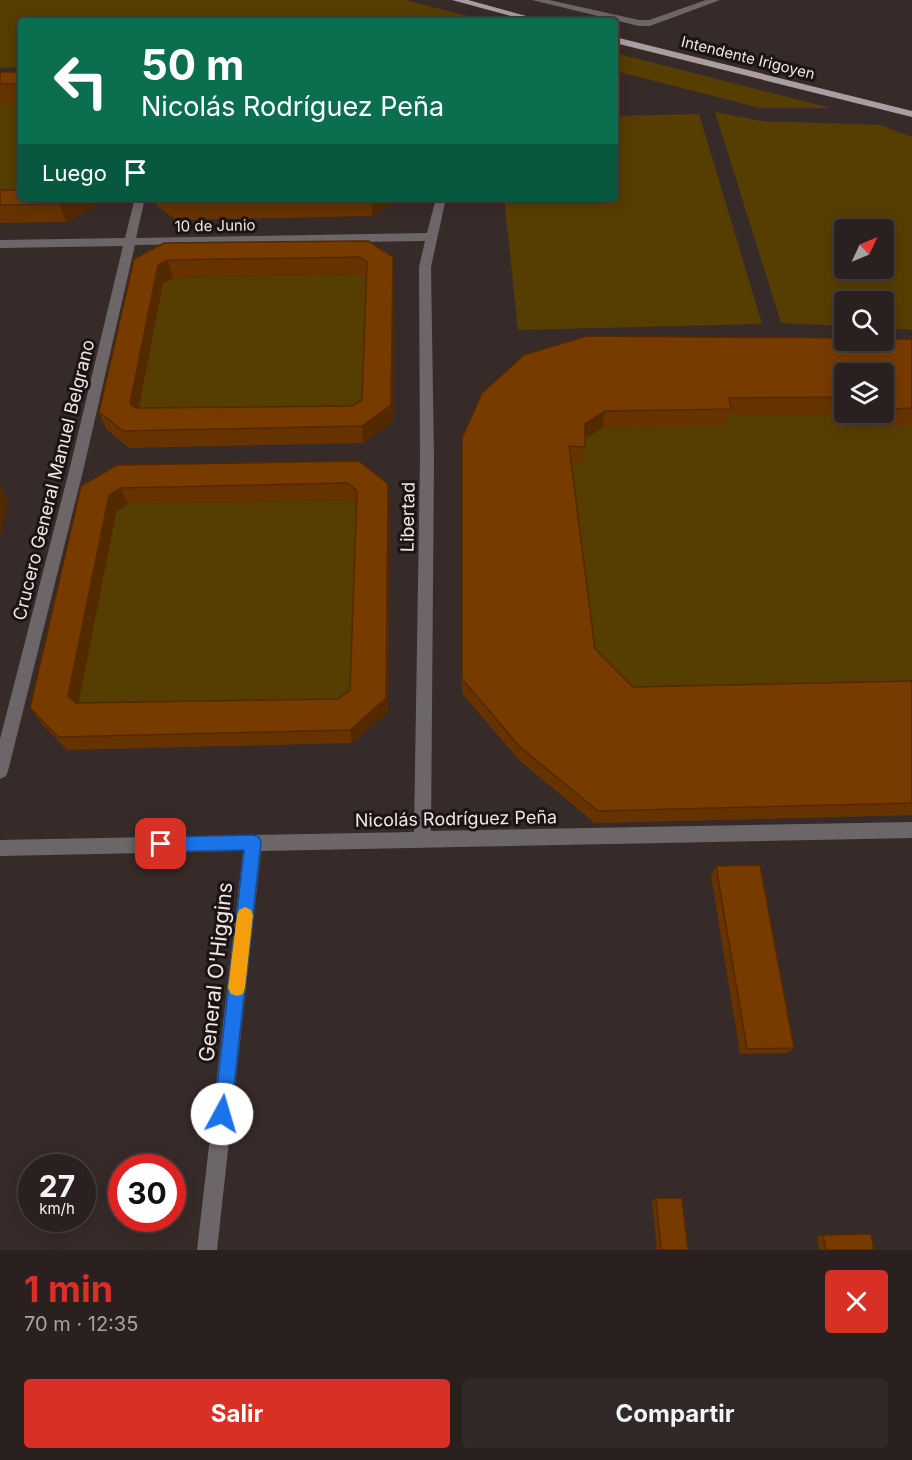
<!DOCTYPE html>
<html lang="es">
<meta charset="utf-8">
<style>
body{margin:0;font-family:Inter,sans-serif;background:#312828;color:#f1f3f6;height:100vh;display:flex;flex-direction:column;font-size:22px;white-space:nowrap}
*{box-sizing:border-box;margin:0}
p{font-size:20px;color:#a5a3a4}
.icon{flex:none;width:33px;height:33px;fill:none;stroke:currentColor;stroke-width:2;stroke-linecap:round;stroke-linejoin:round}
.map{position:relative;height:1250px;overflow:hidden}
.drawer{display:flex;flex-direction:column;background:#29201f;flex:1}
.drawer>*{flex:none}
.guide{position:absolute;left:18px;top:18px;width:600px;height:183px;border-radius:6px;box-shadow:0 3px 15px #0003,0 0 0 2px #453e3d;background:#0b6e4f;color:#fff;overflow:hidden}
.needle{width:39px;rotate:46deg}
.controls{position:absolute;left:834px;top:219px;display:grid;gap:12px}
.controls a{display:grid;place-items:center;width:60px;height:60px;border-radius:6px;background:#29201f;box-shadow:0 3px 15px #0003,0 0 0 2px #453e3d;font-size:30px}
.speed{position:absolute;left:18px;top:1154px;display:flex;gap:12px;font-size:30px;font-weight:700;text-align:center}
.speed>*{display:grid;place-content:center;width:78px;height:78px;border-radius:50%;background:#29201f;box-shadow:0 3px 15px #0003,0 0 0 2px #453e3d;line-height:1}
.speed small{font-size:15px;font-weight:400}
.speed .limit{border:9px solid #d22;background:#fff;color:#111}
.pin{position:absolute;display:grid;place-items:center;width:51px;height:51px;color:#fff;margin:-26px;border-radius:12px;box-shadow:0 3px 9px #0006}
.me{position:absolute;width:66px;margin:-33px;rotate:6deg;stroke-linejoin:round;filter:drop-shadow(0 0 4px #0008)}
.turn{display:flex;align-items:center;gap:21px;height:126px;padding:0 24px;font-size:27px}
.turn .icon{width:78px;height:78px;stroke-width:2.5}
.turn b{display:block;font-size:42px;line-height:51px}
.then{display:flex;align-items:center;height:57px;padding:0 24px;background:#0003;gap:12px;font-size:22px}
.round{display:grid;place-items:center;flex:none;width:63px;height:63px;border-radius:6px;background:#312828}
.head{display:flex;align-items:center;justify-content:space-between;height:102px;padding:0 24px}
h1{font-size:36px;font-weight:700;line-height:45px;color:#d93025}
.cta{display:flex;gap:12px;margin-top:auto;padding:12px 24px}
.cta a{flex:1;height:69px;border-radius:6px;background:#d93025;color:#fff;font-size:24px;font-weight:700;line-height:69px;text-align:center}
.cta a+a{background:#312828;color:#f1f3f6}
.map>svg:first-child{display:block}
.green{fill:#563d02;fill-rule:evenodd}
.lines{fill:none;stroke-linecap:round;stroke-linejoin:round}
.minor{fill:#6d6668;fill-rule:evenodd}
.major{fill:#ab9da1;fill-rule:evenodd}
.wall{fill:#630;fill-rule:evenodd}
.shaded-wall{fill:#532900}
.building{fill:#773b00;stroke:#532900;stroke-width:1.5;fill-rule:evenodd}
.route{fill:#1a73e8;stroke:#114b97;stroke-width:1.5}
.slow{fill:#f59e0b}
.labels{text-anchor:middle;stroke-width:6;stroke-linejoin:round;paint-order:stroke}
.far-street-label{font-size:15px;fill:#efe6e5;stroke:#1a1514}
.street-label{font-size:18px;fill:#efe6e5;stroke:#1a1514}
.near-street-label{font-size:21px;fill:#efe6e5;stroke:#1a1514}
</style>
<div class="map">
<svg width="912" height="1250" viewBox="0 0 912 1250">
<rect width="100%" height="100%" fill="#372b29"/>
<g class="green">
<polygon points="0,0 405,0 488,21 21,21 21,67 0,68"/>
<polygon points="615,53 831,108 760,108 615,71"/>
<polygon points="0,102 21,102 21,198 0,208"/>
<path d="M715 112 762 121 880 125 912 137V330L884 328V302H844V326L781 323ZM844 230H884V268H844Z"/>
<polygon points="699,114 762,324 518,330 504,198 615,198 615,116"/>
<polygon points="361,274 368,280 364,417 136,421 163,283 173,278"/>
<path d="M912 357V815L595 823 519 760 462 693V455L482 410ZM844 374H884V412H844Z"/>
<polygon points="351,500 359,507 353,704 77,710 116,512 128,504"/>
</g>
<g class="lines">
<g class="minor">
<polygon points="532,0 549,0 639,20 649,20 706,0 720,0 650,26 639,26"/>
<polygon points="135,198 145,198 136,238 427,233 436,198 446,198 431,267 434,459 431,831 912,822 912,838 261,851 217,1250 197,1250 243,851 0,856 0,840 414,832 420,459 419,267 425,241 135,245 84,467 8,771 6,776 0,779 0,739 70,467 123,246 0,248 0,240 125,238"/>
</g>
<g class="major">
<polygon points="452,0 468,0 545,21 529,21"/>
<polygon points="615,37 912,111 912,117 615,43"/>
</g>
</g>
<g class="wall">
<rect x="0" y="72" width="21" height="30"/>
<polygon points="0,190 21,198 97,198 95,207 66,222 0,223"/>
<polygon points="154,198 397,198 397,202 372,216 176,220 157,206"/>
<path d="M368 241 393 257 394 275 393 422 363 443 129 448 106 429 99 412 134 259ZM361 274 366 278 362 400 352 406 139 408 163 283 173 278Z"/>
<path d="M912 339V425L884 426 880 414 729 415 726 426 602 428 585 439V447L583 463H571L595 649 633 687 912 681V815L595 823 519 760 462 693V438ZM844 374H884V412H844Z"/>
<path d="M359 461 390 500 388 712 352 743 67 750 40 722 30 708 81 486ZM351 500 357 505 350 690 338 699 78 703 116 512 128 504Z"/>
<polygon points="716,866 794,1048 787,1053 740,1054 711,875"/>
<polygon points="656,1198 688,1250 657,1250 652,1200"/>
<polygon points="823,1235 874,1250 819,1250 817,1236"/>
</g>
<g class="shaded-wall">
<polygon points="72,198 97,198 95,207 66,222 59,204"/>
<polygon points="372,198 397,198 397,202 372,216 371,199"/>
<polygon points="393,257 394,275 393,422 363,443 362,426"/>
<polygon points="168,260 173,278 163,283 136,421 130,404 158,265"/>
<polygon points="605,411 602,428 582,441 585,424"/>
<polygon points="388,484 390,500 388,712 352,743 350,730"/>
<polygon points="0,485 9,501 0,536"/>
<polygon points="121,488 128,504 116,512 77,710 68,696 109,495"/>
</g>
<g class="building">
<rect x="0" y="72" width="21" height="12"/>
<polygon points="0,190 21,190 21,198 72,198 59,204 0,205"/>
<polygon points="166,198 372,198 172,202"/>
<path d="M368 241 393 257 391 405 362 426 123 431 99 412 134 259 164 243ZM359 257 367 262 362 400 352 406 136 408 130 404 158 265 168 260Z"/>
<polygon points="587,336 844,338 844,340 884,340 884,339 912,339 912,408 892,409 888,397 884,397 884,374 844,374 844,397 729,398 731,409 605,411 585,424 585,447 569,446 595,649 633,687 912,681 912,803 598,811 520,747 462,679 462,438 482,393 524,355"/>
<path d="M359 461 388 484 386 698 350 730 58 737 30 708 81 486 117 465ZM348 483 357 491 350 690 338 699 76 703 68 696 109 495 121 488Z"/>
<polygon points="760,865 794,1048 747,1049 716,866"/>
<polygon points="656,1198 682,1198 688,1250 661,1250"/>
<polygon points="871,1234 874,1250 826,1250 823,1235"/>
</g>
<polygon class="route" points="253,835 259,837 261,842 231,1114 229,1120 222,1123 216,1120 214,1114 244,850 161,852 156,849 153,844 156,839 161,837"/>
<polygon class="slow" points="245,907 251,910 253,915 245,988 243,994 237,996 231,994 228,988 237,915 239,910"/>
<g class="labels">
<g class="far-street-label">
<text transform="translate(748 58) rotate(14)" y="5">Intendente Irigoyen</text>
<text transform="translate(215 226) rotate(-1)" y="5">10 de Junio</text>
</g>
<g class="street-label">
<text transform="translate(54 480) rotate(-76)" y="6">Crucero General Manuel Belgrano</text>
<text transform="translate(408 517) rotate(-89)" y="6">Libertad</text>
<text transform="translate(456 819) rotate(-1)" y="6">Nicolás Rodríguez Peña</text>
</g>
<g class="near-street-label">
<text transform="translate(216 972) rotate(-84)" y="7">General O'Higgins</text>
</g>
</g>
</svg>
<div class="controls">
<a><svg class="needle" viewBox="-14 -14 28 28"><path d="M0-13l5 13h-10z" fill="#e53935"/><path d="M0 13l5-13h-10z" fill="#a5a3a4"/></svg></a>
<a><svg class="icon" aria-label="search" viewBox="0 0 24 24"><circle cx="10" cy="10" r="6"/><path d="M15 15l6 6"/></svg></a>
<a><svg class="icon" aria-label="layers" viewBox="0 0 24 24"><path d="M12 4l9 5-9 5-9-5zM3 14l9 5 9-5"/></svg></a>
</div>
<div class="speed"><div>27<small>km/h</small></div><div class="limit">30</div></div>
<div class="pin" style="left:161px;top:844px;background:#d93025"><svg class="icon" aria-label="arrive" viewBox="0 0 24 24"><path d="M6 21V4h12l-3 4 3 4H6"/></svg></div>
<svg class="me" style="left:222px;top:1114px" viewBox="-20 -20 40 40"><circle r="19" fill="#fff"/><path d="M0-13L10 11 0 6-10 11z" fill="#1a73e8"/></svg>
<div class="guide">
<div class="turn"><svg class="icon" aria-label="left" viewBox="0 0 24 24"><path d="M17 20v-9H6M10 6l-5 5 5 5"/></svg><div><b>50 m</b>Nicolás Rodríguez Peña</div></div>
<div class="then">Luego<svg class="icon" aria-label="arrive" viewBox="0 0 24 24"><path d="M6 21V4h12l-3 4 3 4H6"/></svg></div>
</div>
</div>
<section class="drawer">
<div class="head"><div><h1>1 min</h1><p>70 m · 12:35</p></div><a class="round" style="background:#d93025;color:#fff"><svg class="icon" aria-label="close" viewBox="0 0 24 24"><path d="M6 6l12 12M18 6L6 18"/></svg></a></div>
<div class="cta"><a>Salir</a><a>Compartir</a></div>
</section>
